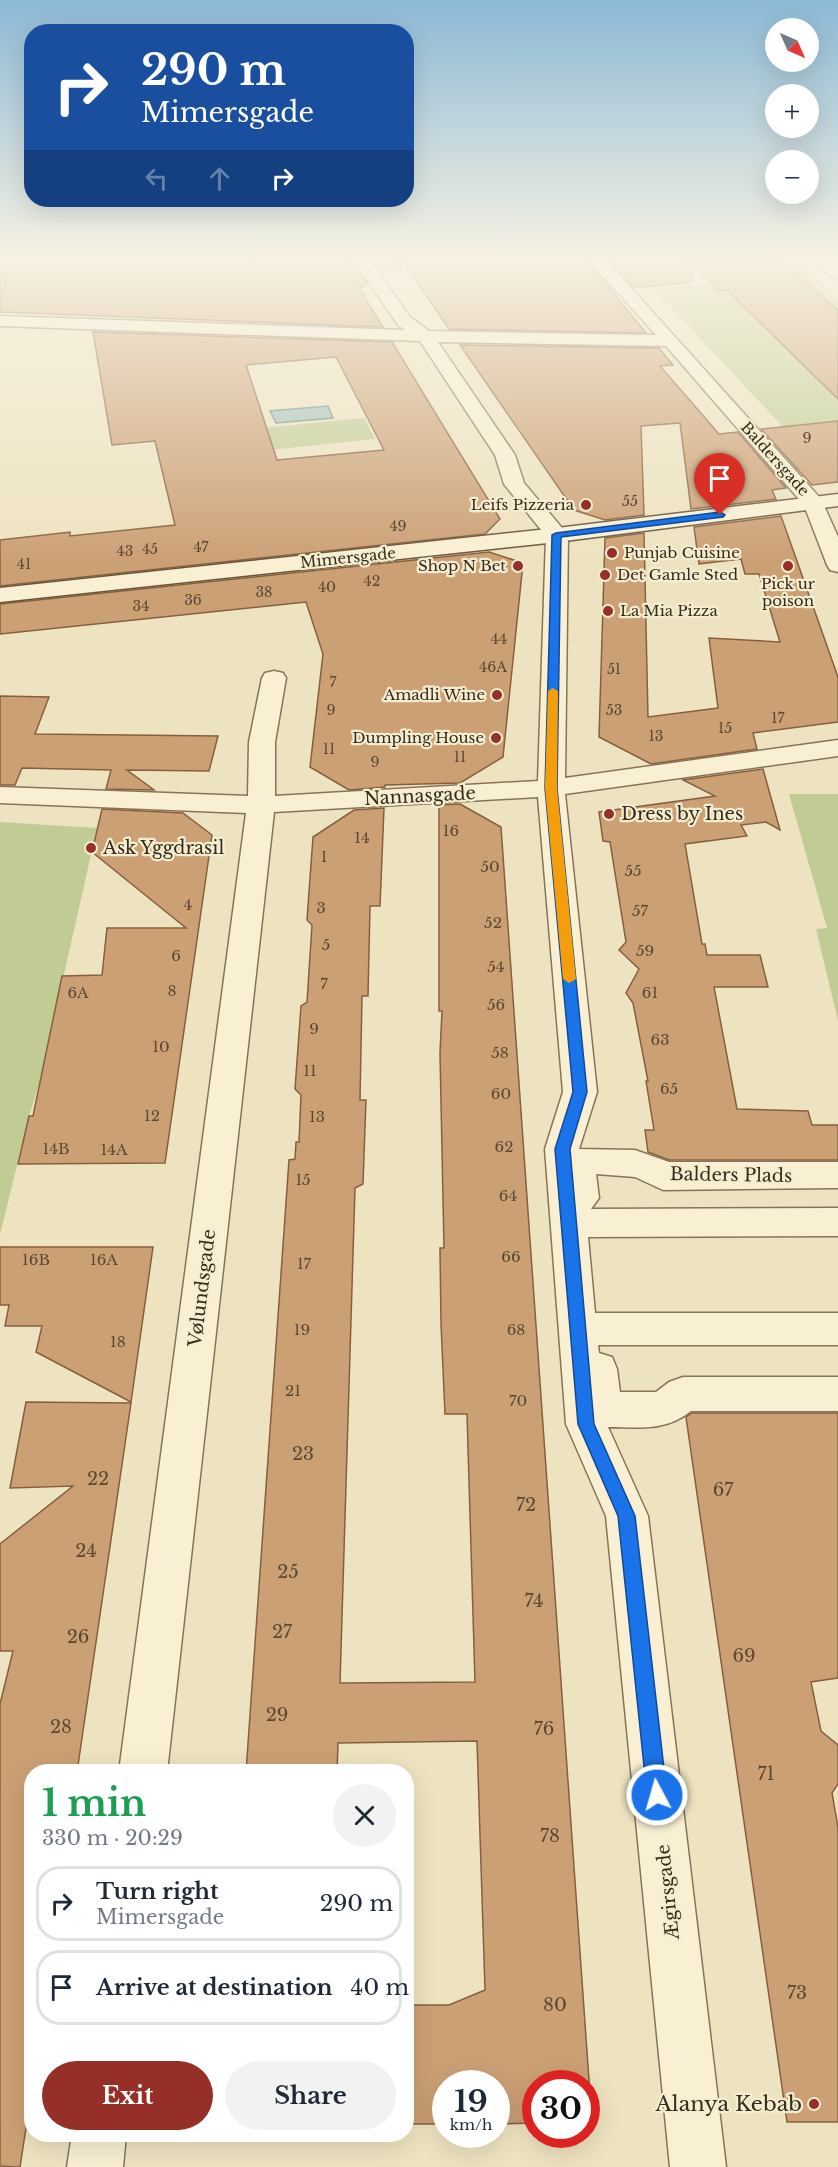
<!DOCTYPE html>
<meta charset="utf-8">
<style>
body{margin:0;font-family:"Libre Baskerville",serif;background:#f2f2f3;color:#1f2937;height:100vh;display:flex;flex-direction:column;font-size:22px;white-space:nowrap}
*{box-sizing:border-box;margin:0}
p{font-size:20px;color:#747a83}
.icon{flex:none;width:33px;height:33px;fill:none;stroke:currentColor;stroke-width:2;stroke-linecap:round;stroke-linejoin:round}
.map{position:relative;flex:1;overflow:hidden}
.details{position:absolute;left:24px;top:1764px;width:390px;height:378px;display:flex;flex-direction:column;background:#fff;border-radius:24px;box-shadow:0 6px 24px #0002}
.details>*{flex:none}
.top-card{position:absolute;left:24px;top:24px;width:390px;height:183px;border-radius:24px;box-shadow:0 6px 24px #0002;background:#1a4fa0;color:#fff;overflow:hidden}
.needle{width:39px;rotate:135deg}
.buttons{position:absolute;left:765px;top:18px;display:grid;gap:12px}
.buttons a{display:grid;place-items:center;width:54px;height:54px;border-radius:50%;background:#fff;box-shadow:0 6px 24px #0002;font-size:30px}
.speed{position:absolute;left:432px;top:2070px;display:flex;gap:12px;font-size:30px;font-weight:700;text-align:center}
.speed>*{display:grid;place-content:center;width:78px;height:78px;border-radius:50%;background:#fff;box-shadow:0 6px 24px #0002;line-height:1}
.speed small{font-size:15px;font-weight:400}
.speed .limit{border:9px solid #d22;background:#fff;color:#111}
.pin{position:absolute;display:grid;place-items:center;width:51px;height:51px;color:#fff;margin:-62px -26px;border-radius:50% 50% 50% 0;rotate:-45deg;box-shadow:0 0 6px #0007}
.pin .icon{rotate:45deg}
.me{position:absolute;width:66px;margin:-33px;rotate:354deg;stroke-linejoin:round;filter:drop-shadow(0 0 4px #0008)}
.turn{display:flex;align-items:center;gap:21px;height:126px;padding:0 18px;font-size:27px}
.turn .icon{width:78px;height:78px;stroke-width:2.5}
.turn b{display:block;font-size:42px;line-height:51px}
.lanes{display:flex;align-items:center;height:57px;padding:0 18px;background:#0003;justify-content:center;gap:30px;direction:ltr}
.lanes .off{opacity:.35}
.round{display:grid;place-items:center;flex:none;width:63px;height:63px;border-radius:32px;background:#f2f2f3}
.head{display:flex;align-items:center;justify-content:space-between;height:102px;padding:0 18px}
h1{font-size:36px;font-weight:800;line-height:45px;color:#1e9e55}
.cta{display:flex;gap:12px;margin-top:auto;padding:12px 18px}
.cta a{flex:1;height:69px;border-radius:36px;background:#962f28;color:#fff;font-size:24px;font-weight:800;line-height:69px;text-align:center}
.cta a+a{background:#f2f2f3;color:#1f2937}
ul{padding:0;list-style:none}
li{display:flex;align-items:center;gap:18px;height:75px;margin:0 12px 9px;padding:0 6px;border:3px solid #e0e1e3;border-radius:24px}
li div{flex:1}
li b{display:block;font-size:22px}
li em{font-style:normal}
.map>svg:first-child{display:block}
.green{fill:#c1cc94}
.water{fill:#a3c0b9;stroke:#6a8d87;stroke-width:1.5}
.building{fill:#cca075;stroke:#86603e;stroke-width:1.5;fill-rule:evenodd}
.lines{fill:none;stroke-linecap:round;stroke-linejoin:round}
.street-casing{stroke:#877458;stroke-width:3}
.secondary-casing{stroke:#68553b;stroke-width:3}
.street{fill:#f9f0d3;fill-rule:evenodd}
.secondary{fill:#f9f0d3;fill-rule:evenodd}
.route{fill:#1a73e8;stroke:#114b97;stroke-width:1.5}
.slow{fill:#f59e0b}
.poi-dot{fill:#962f28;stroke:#f5edcf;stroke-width:2}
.labels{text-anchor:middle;stroke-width:4.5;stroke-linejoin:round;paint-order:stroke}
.far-number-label{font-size:14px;fill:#5c4832}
.far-street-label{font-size:15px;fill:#362b1c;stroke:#f5edcf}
.far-poi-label{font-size:15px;fill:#362b1c;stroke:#f5edcf;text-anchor:end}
.number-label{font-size:15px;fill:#5c4832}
.street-label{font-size:18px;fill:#362b1c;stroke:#f5edcf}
.poi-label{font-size:18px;fill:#362b1c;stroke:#f5edcf;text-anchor:start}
.near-number-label{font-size:18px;fill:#5c4832}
.near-poi-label{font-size:21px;fill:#362b1c;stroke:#f5edcf;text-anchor:end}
</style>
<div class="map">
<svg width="838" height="2167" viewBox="0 0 838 2167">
<rect width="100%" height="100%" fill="#eee3c0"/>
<g class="green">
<polygon points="694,258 796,258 838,300 838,421 783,427 654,289 719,283"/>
<polygon points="364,418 375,439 269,450 261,428"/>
<polygon points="789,794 838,794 838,1021 816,929 827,928"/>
<polygon points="0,822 97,828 40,1081 29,1116 0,1235"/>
</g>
<polygon class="water" points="328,406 333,418 276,423 270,411"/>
<g class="building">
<polygon points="10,258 350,258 367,283 359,288 383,327 0,312 0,271"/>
<polygon points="371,258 585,258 646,333 449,329 402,260 382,273"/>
<polygon points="607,258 778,259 838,311 838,399 727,290 718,291 692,263 693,282 634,288"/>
<path d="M93 332 392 342 500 519 485 534 0 586V540L70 532V536L175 525 155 441 112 445ZM336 357 384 450 277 460 246 365Z"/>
<polygon points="460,345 659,348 673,365 660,366 719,434 738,432 786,488 772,490 776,499 691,509 680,423 641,426 644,515 605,520 574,510"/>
<polygon points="838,421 838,482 812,485 761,429"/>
<polygon points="781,516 838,677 838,722 753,733 757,749 651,764 599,737 605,538 644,533 648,717 718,708 709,638 780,642 759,574 745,574 741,559 699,564 694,527"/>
<polygon points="489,552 523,563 503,757 460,783 385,785 385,787 349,790 310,767 323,654 306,602 0,634 0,604"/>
<polygon points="0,696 49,697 35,734 218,736 209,771 127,770 154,790 106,789 111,770 22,768 15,785 0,785"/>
<polygon points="763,769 780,830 766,822 741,825 747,836 685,844 702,944 705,944 707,955 760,955 768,987 714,987 737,1109 808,1111 812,1125 838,1125 838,1160 669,1160 648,1152 645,1130 654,1130 646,1081 648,1081 633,1003 626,993 639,969 619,950 626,942 610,842 603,841 599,812 715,796 683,780"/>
<polygon points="460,804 501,827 592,2123 586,2123 586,2084 536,2084 536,2123 496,2124 496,2084 446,2084 446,2124 406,2124 406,2005 449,2005 485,1990 477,1741 338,1743 337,1772 246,1772 289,1160 295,1159 296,1142 299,1142 301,1095 295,1089 301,1006 307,1002 312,925 307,920 313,837 354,810 384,808 380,906 370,906 368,996 362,996 360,1100 366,1100 363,1184 355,1188 340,1683 475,1682 467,1414 445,1414 441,1324 440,1248 444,1248 440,1053 442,1011 439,1011 439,805"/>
<polygon points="102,809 183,813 212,835 165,1163 18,1164 29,1116 33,1116 62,976 102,975 107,928 186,928 92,852"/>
<polygon points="0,1247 153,1247 131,1402 36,1352 42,1326 5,1326 9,1305 0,1305"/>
<polygon points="26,1402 131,1403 77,1772 32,1772 32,2089 20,2167 16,2167 0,2166 0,1704 13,1651 0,1651 0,1544 73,1486 10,1488"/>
<polygon points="692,1413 838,1413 838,1678 811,1682 821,1731 838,1745 838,1784 832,1793 838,1827 838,2122 787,2122 686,1417"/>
</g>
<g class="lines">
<g class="street-casing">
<g id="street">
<path d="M352 258H368L410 317 429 331 656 335 587 258H604L821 499 838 537V572L830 570 827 565 804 505 666 346 438 342 515 455 524 483 568 535 565 778 838 740V756L565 794 597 1092 579 1149 635 1150 669 1162H838V1188L663 1190 635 1177 596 1174 599 1198 591 1209 838 1208V1236L588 1237 595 1313H838V1345H598L599 1353 612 1357 617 1369 620 1392H656L669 1382 683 1377H838V1411H691C665 1432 639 1427 608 1427L648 1516 726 2167H670L606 1516 566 1424 545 1149 563 1092 538 797 274 812 167 1772H119L246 813 0 803V787L248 796 249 742 262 678 265 673 274 671 283 673 286 678 275 742V796L538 781 546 536 504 484 495 455 420 341 0 326V316L405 330 398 325Z"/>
<polygon points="812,258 829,258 838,266 838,280 832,278"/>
<polygon points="72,2134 126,2134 123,2167 67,2167"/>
</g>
</g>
<g class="secondary-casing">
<polygon id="secondary" points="838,494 838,506 557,542 0,602 0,588 557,528"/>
</g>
<use href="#street" class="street"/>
<use href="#secondary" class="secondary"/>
</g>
<linearGradient id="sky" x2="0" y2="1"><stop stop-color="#8cb9d5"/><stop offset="0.46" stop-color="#f7f2e3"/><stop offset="1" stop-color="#f7f2e3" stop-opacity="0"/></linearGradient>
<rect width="838" height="561" fill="url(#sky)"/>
<polygon class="route" points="720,512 725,515 723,517 561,537 557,788 587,1092 570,1149 594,1424 635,1516 667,1795 664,1802 657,1805 650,1802 647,1795 618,1516 578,1424 555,1149 573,1092 545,788 552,535 556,533"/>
<polygon class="slow" points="553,688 558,691 557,788 576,979 569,983 563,979 545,788 548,691"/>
<g class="poi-dot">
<circle cx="586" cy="505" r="6"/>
<circle cx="612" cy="553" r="6"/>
<circle cx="518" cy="566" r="6"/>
<circle cx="788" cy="566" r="6"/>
<circle cx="605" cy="575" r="6"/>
<circle cx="608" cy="611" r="6"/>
<circle cx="497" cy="695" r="6"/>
<circle cx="496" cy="738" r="6"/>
<circle cx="609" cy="814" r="6"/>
<circle cx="91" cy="848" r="6"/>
<circle cx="814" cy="2104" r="6"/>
</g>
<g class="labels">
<g class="far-number-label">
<text x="807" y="443">9</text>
<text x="630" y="506">55</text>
<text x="398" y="531">49</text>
<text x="201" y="552">47</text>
<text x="150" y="554">45</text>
<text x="125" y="556">43</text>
<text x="24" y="569">41</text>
<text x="372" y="586">42</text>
<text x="327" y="592">40</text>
<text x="264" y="597">38</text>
<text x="193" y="605">36</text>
<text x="141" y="611">34</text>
<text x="499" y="644">44</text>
<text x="493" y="672">46A</text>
<text x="614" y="674">51</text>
<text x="333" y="687">7</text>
<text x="331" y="715">9</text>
<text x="614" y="715">53</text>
<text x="778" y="723">17</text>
<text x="725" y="733">15</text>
<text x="656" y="741">13</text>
<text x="329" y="754">11</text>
<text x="460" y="762">11</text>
<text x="375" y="767">9</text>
</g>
<g class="far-street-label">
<text transform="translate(775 459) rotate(48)" y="5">Baldersgade</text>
<text transform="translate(348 558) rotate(-6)" y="5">Mimersgade</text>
</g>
<g class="far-poi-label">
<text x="574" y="510">Leifs Pizzeria</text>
<text x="624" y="558" text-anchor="start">Punjab Cuisine</text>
<text x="506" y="571">Shop N Bet</text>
<text x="617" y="580" text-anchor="start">Det Gamle Sted</text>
<text x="788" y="589" text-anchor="middle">Pick ur<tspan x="788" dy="17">poison</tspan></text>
<text x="620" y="616" text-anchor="start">La Mia Pizza</text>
<text x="485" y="700">Amadli Wine</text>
<text x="484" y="743">Dumpling House</text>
</g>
<g class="number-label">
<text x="451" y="836">16</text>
<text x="362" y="843">14</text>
<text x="324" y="862">1</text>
<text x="490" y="872">50</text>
<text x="633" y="876">55</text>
<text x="188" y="910">4</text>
<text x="321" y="913">3</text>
<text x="640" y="916">57</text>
<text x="493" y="928">52</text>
<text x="326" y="950">5</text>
<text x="645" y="956">59</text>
<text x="176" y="961">6</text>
<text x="496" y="972">54</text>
<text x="324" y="989">7</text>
<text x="172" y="996">8</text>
<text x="78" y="998">6A</text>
<text x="650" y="998">61</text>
<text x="496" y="1010">56</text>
<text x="314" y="1034">9</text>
<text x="660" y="1045">63</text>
<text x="161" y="1052">10</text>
<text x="500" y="1058">58</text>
<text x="310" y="1076">11</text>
<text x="669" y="1094">65</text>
<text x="501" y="1099">60</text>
<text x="152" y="1121">12</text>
<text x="317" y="1122">13</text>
<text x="504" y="1152">62</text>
<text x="56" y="1154">14B</text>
<text x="114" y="1155">14A</text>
<text x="303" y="1185">15</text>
<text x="508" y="1201">64</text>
<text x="511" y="1262">66</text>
<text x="36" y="1265">16B</text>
<text x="104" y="1265">16A</text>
<text x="304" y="1269">17</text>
<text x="302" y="1335">19</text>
<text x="516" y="1335">68</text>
<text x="118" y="1347">18</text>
<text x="293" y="1396">21</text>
<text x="518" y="1406">70</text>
</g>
<g class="street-label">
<text transform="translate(420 796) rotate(-3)" y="6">Nannasgade</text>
<text transform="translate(731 1175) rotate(1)" y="6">Balders Plads</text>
<text transform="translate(202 1288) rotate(-83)" y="6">Vølundsgade</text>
<text transform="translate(668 1892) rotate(-96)" y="6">Ægirsgade</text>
</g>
<g class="poi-label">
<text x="621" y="820">Dress by Ines</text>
<text x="103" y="854">Ask Yggdrasil</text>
</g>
<g class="near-number-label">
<text x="303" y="1460">23</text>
<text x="98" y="1485">22</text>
<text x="723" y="1496">67</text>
<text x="526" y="1511">72</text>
<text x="86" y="1557">24</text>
<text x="288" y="1578">25</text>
<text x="534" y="1607">74</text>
<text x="282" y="1638">27</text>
<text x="78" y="1643">26</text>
<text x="744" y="1662">69</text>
<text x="277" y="1721">29</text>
<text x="61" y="1733">28</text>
<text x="544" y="1735">76</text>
<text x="766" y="1780">71</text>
<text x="550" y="1842">78</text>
<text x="797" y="1999">73</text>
<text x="555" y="2011">80</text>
</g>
<g class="near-poi-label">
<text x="802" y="2111">Alanya Kebab</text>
</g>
</g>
</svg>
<div class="buttons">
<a><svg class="needle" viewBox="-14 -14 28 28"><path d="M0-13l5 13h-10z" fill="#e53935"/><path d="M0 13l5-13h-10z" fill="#747a83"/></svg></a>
<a>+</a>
<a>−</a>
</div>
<div class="speed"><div>19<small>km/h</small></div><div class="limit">30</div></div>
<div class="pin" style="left:720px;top:515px;background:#d93025"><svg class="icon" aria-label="arrive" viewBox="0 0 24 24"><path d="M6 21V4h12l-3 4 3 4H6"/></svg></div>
<svg class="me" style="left:657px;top:1795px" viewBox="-20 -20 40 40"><circle r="17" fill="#1a73e8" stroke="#fff" stroke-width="3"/><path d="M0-11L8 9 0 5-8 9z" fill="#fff"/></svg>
<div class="top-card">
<div class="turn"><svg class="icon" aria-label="right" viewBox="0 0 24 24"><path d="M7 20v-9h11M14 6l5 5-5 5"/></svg><div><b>290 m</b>Mimersgade</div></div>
<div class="lanes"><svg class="icon off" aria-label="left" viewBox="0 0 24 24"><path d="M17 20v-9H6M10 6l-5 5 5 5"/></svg><svg class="icon off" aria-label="ahead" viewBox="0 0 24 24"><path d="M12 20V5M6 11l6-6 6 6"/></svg><svg class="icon" aria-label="right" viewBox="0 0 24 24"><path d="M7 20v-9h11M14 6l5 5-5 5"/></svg></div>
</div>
<section class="details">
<div class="head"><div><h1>1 min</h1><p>330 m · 20:29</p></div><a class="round"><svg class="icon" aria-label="close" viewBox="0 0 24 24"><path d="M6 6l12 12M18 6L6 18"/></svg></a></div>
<ul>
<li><svg class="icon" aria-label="right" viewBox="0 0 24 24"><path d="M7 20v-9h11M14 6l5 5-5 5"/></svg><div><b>Turn right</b><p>Mimersgade</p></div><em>290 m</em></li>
<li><svg class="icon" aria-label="arrive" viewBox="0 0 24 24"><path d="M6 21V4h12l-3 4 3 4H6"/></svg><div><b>Arrive at destination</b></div><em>40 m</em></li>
</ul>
<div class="cta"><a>Exit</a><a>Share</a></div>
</section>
</div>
